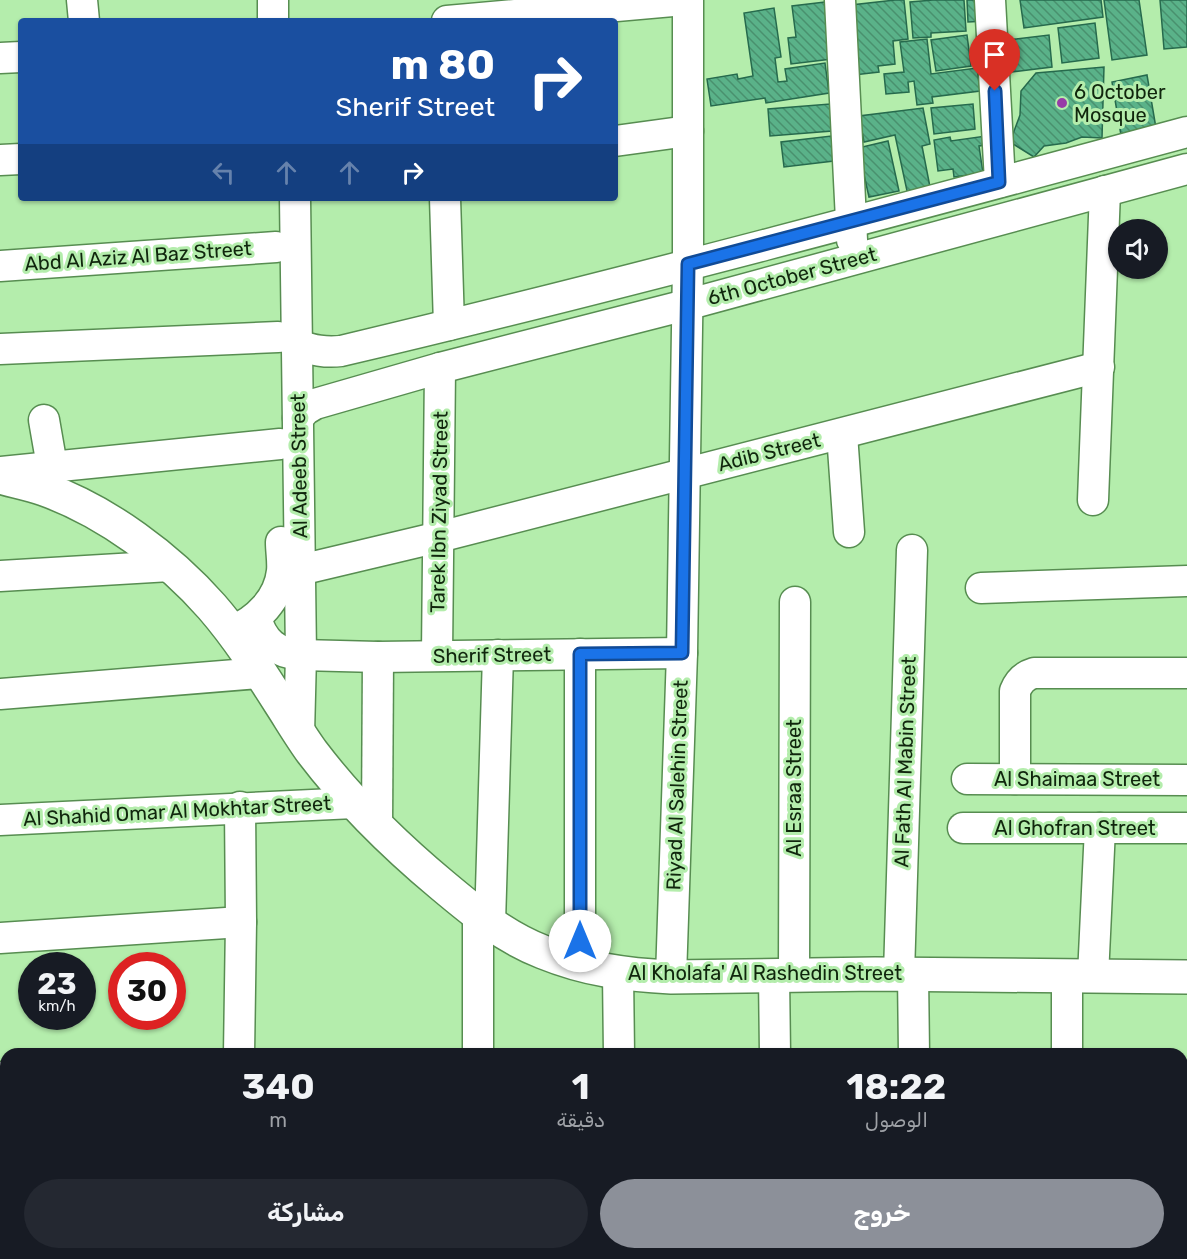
<!DOCTYPE html>
<html lang="ar">
<meta charset="utf-8">
<style>
body{margin:0;font-family:Rubik,"Noto Sans Arabic",sans-serif;background:#242831;color:#f1f3f6;direction:rtl;height:100vh;display:flex;flex-direction:column;font-size:22px;white-space:nowrap}
*{box-sizing:border-box;margin:0}
p{font-size:20px;color:#9ea1a6}
.icon{flex:none;width:33px;height:33px;fill:none;stroke:currentColor;stroke-width:2;stroke-linecap:round;stroke-linejoin:round}
.map{position:relative;flex:1;overflow:hidden;direction:ltr}
.sheet{position:absolute;left:0px;top:1048px;width:1188px;height:212px;display:flex;flex-direction:column;background:#171b24;border-radius:18px 18px 0 0;box-shadow:0 2px 4px #0004;direction:rtl}
.sheet>*{flex:none}
.top-card{position:absolute;left:18px;top:18px;width:600px;height:183px;border-radius:6px;box-shadow:0 2px 4px #0004;direction:rtl;background:#1a4fa0;color:#fff;overflow:hidden}
.fabs{position:absolute;left:1108px;top:219px;display:grid;gap:12px}
.fabs a{display:grid;place-items:center;width:60px;height:60px;border-radius:50%;background:#171b24;box-shadow:0 2px 4px #0004;font-size:30px}
.speed{position:absolute;left:18px;top:952px;display:flex;gap:12px;font-size:30px;font-weight:700;text-align:center}
.speed>*{display:grid;place-content:center;width:78px;height:78px;border-radius:50%;background:#171b24;box-shadow:0 2px 4px #0004;line-height:1}
.speed small{font-size:15px;font-weight:400}
.speed .limit{border:9px solid #d22;background:#fff;color:#111}
.pin{position:absolute;display:grid;place-items:center;width:51px;height:51px;color:#fff;margin:-62px -26px;border-radius:50% 50% 50% 0;rotate:-45deg;box-shadow:0 0 6px #0007}
.pin .icon{rotate:45deg}
.me{position:absolute;width:66px;margin:-33px;rotate:0deg;stroke-linejoin:round;filter:drop-shadow(0 0 4px #0008)}
.turn{display:flex;align-items:center;gap:21px;height:126px;padding:0 24px;font-size:27px}
.turn .icon{width:78px;height:78px;stroke-width:2.5}
.turn b{display:block;font-size:42px;line-height:51px}
.lanes{display:flex;align-items:center;height:57px;padding:0 24px;background:#0003;justify-content:center;gap:30px;direction:ltr}
.lanes .off{opacity:.35}
.eta{display:flex;justify-content:space-evenly;align-items:center;height:102px;text-align:center}
.eta b{font-size:36px;font-weight:700;line-height:42px}
.primary-button{display:flex;gap:12px;margin-top:auto;padding:12px 24px}
.primary-button a{flex:1;height:69px;border-radius:36px;background:#8c9099;color:#fff;font-size:24px;font-weight:700;line-height:69px;text-align:center}
.primary-button a+a{background:#242831;color:#f1f3f6}
.map>svg:first-child{display:block}
.building{fill:url(#building-back-hatch);stroke:#266a4d;stroke-width:1.5}
.lines{fill:none;stroke-linecap:round;stroke-linejoin:round}
.minor-casing{stroke:#578d51;stroke-width:33}
.major-casing{stroke:#578d51;stroke-width:36}
.minor{stroke:#fff;stroke-width:30}
.major{stroke:#fff;stroke-width:33}
.route-casing{stroke:#114b97;stroke-width:15}
.route{stroke:#1a73e8;stroke-width:10}
.poi-dot{fill:#973ca7;stroke:#b4edac;stroke-width:2}
.labels{text-anchor:middle;stroke-width:6;stroke-linejoin:round;paint-order:stroke}
.poi-label{font-size:20px;fill:#10260d;stroke:#b4edac;text-anchor:start}
.street-label{font-size:20px;fill:#10260d;stroke:#b4edac}
</style>
<div class="map">
<svg width="1187" height="1259" viewBox="0 0 1187 1259">
<defs>
<pattern id="building-back-hatch" width="6" height="6" patternUnits="userSpaceOnUse" patternTransform="scale(1.5)"><rect width="6" height="6" fill="#5ab289"/><path d="M-1 5l2 2M0 0l6 6M5-1l2 2" fill="none" stroke="#49916e"/></pattern>
</defs>
<rect width="100%" height="100%" fill="#b4edac"/>
<g class="building">
<polygon points="895,0 904,0 908,39 893,41 895,64 878,66 879,72 854,75 851,5"/>
<polygon points="933,0 964,0 966,31 931,33 931,37 913,38 910,2"/>
<polygon points="967,0 984,0 986,21 968,22"/>
<polygon points="1020,0 1101,0 1103,17 1024,28"/>
<polygon points="1104,0 1139,0 1147,55 1112,60"/>
<polygon points="1160,0 1187,0 1187,47 1164,49"/>
<polygon points="833,1 840,58 791,64 788,38 796,37 792,6"/>
<polygon points="774,8 781,57 775,58 778,82 787,81 785,69 825,63 829,93 766,103 765,98 711,106 707,79 737,74 738,79 753,76 744,13"/>
<polygon points="1095,23 1099,58 1062,63 1058,28"/>
<polygon points="967,35 971,66 936,71 931,40"/>
<polygon points="1049,35 1052,67 995,74 991,42"/>
<polygon points="927,39 931,74 977,68 980,91 932,97 933,103 917,105 914,81 908,82 909,92 886,94 884,74 904,72 900,42"/>
<polygon points="1104,67 1102,138 1082,137 1066,143 1044,146 1034,157 1010,142 1020,115 1021,91 1036,73"/>
<polygon points="1147,75 1157,134 1122,141 1112,82"/>
<polygon points="830,104 832,131 770,136 768,109"/>
<polygon points="973,104 975,129 934,134 931,108"/>
<polygon points="923,108 930,144 922,146 930,187 907,191 895,135 864,142 859,116"/>
<polygon points="840,135 842,160 784,167 781,142"/>
<polygon points="993,135 995,144 979,146 983,173 954,177 953,169 938,171 934,140 950,137 951,141"/>
<polygon points="888,141 899,191 869,197 858,148"/>
</g>
<g class="lines">
<g class="minor-casing">
<g id="minor">
<polyline points="82,0 84,21"/>
<polyline points="273,0 273,21"/>
<polyline points="840,0 852,240"/>
<polyline points="990,0 1000,182"/>
<polyline points="447,21 684,0"/>
<polyline points="0,58 21,57"/>
<polyline points="615,141 688,131"/>
<polyline points="0,160 21,159"/>
<polyline points="295,198 301,655 299,734"/>
<polyline points="445,198 449,325"/>
<polyline points="0,266 276,247"/>
<path d="M297 345C313 350 325 353 341 351 625 284 906 208 1187 132"/>
<polyline points="0,349 278,337"/>
<polyline points="298,418 305,410 315,404 440,368 686,305 1187,169"/>
<polyline points="44,420 52,466"/>
<polyline points="842,434 849,532"/>
<polyline points="0,472 280,444"/>
<polyline points="1093,500 1105,191"/>
<polyline points="300,570 439,537 1099,367"/>
<polyline points="0,576 170,566"/>
<polyline points="981,588 1187,581"/>
<path d="M256 618C263 642 276 653 301 655L378 657 682 653"/>
<path d="M232 631C257 621 279 599 282 571 283 562 281 552 281 542"/>
<polyline points="580,654 580,965"/>
<polyline points="437,655 440,368"/>
<polyline points="0,694 260,673"/>
<polyline points="967,779 1187,780"/>
<path d="M1015 779V691C1019 681 1024 676 1034 673H1187"/>
<polyline points="0,820 354,803"/>
<polyline points="377,827 378,657"/>
<polyline points="963,828 1187,828"/>
<polyline points="478,914 478,1054"/>
<polyline points="490,923 498,655"/>
<polyline points="0,938 241,922"/>
<polyline points="618,973 619,1054"/>
<polyline points="899,974 912,550"/>
<polyline points="913,974 914,1054"/>
<polyline points="774,975 775,1054"/>
<polyline points="794,975 795,602"/>
<polyline points="1067,976 1067,1054"/>
<polyline points="1093,976 1100,828"/>
<polyline points="671,977 682,653 688,264 688,0"/>
<polyline points="239,1054 241,922 240,807"/>
<polyline points="0,1077 6,1077"/>
<polyline points="1182,1172 1187,1172"/>
<polyline points="0,1195 6,1195"/>
<polyline points="480,1254 480,1259"/>
<polyline points="237,1259 237,1254"/>
</g>
</g>
<g class="major-casing">
<path id="major" d="M0 477C14 481 30 484 44 489 106 511 169 558 212 607 238 637 259 670 280 703 291 720 301 737 312 752 350 802 394 845 442 885 473 911 504 937 543 952 585 969 625 975 671 977L875 974 1187 977"/>
</g>
<use href="#minor" class="minor"/>
<use href="#major" class="major"/>
</g>
<g class="lines">
<g class="route-casing">
<polyline id="route" points="580,941 580,654 682,653 688,264 999,182 995,91"/>
</g>
<use href="#route" class="route"/>
</g>
<circle class="poi-dot" cx="1062" cy="103" r="6"/>
<g class="labels">
<g class="poi-label">
<text x="1074" y="99">6 October<tspan x="1074" dy="23">Mosque</tspan></text>
</g>
<g class="street-label">
<text transform="translate(138 256) rotate(-4)" y="7">Abd Al Aziz Al Baz Street</text>
<text transform="translate(792 276) rotate(-15)" y="7">6th October Street</text>
<text transform="translate(769 452) rotate(-14)" y="7">Adib Street</text>
<text transform="translate(299 466) rotate(-91)" y="7">Al Adeeb Street</text>
<text transform="translate(439 512) rotate(-89)" y="7">Tarek Ibn Ziyad Street</text>
<text transform="translate(492 655) rotate(-1)" y="7">Sherif Street</text>
<text transform="translate(905 762) rotate(-88)" y="7">Al Fath Al Mabin Street</text>
<text x="1077" y="786">Al Shaimaa Street</text>
<text transform="translate(677 785) rotate(-88)" y="7">Riyad Al Salehin Street</text>
<text transform="translate(794 788) rotate(-90)" y="7">Al Esraa Street</text>
<text transform="translate(177 811) rotate(-3)" y="7">Al Shahid Omar Al Mokhtar Street</text>
<text x="1075" y="835">Al Ghofran Street</text>
<text x="765" y="980">Al Kholafa' Al Rashedin Street</text>
</g>
</g>
</svg>
<div class="fabs">
<a><svg class="icon" aria-label="sound" viewBox="0 0 24 24"><path d="M4 9h4l5-4v14l-5-4H4zM17 9q2 3 0 6"/></svg></a>
</div>
<div class="speed"><div>23<small>km/h</small></div><div class="limit">30</div></div>
<div class="pin" style="left:995px;top:91px;background:#d93025"><svg class="icon" aria-label="arrive" viewBox="0 0 24 24"><path d="M6 21V4h12l-3 4 3 4H6"/></svg></div>
<svg class="me" style="left:580px;top:941px" viewBox="-20 -20 40 40"><circle r="19" fill="#fff"/><path d="M0-13L10 11 0 6-10 11z" fill="#1a73e8"/></svg>
<div class="top-card">
<div class="turn"><svg class="icon" aria-label="right" viewBox="0 0 24 24"><path d="M7 20v-9h11M14 6l5 5-5 5"/></svg><div><b>80 m</b>Sherif Street</div></div>
<div class="lanes"><svg class="icon off" aria-label="left" viewBox="0 0 24 24"><path d="M17 20v-9H6M10 6l-5 5 5 5"/></svg><svg class="icon off" aria-label="ahead" viewBox="0 0 24 24"><path d="M12 20V5M6 11l6-6 6 6"/></svg><svg class="icon off" aria-label="ahead" viewBox="0 0 24 24"><path d="M12 20V5M6 11l6-6 6 6"/></svg><svg class="icon" aria-label="right" viewBox="0 0 24 24"><path d="M7 20v-9h11M14 6l5 5-5 5"/></svg></div>
</div>
<section class="sheet">
<div class="eta">
<div><b>18:22</b><p>الوصول</p></div>
<div><b>1</b><p>دقيقة</p></div>
<div><b>340</b><p>m</p></div>
</div>
<div class="primary-button"><a>خروج</a><a>مشاركة</a></div>
</section>
</div>
